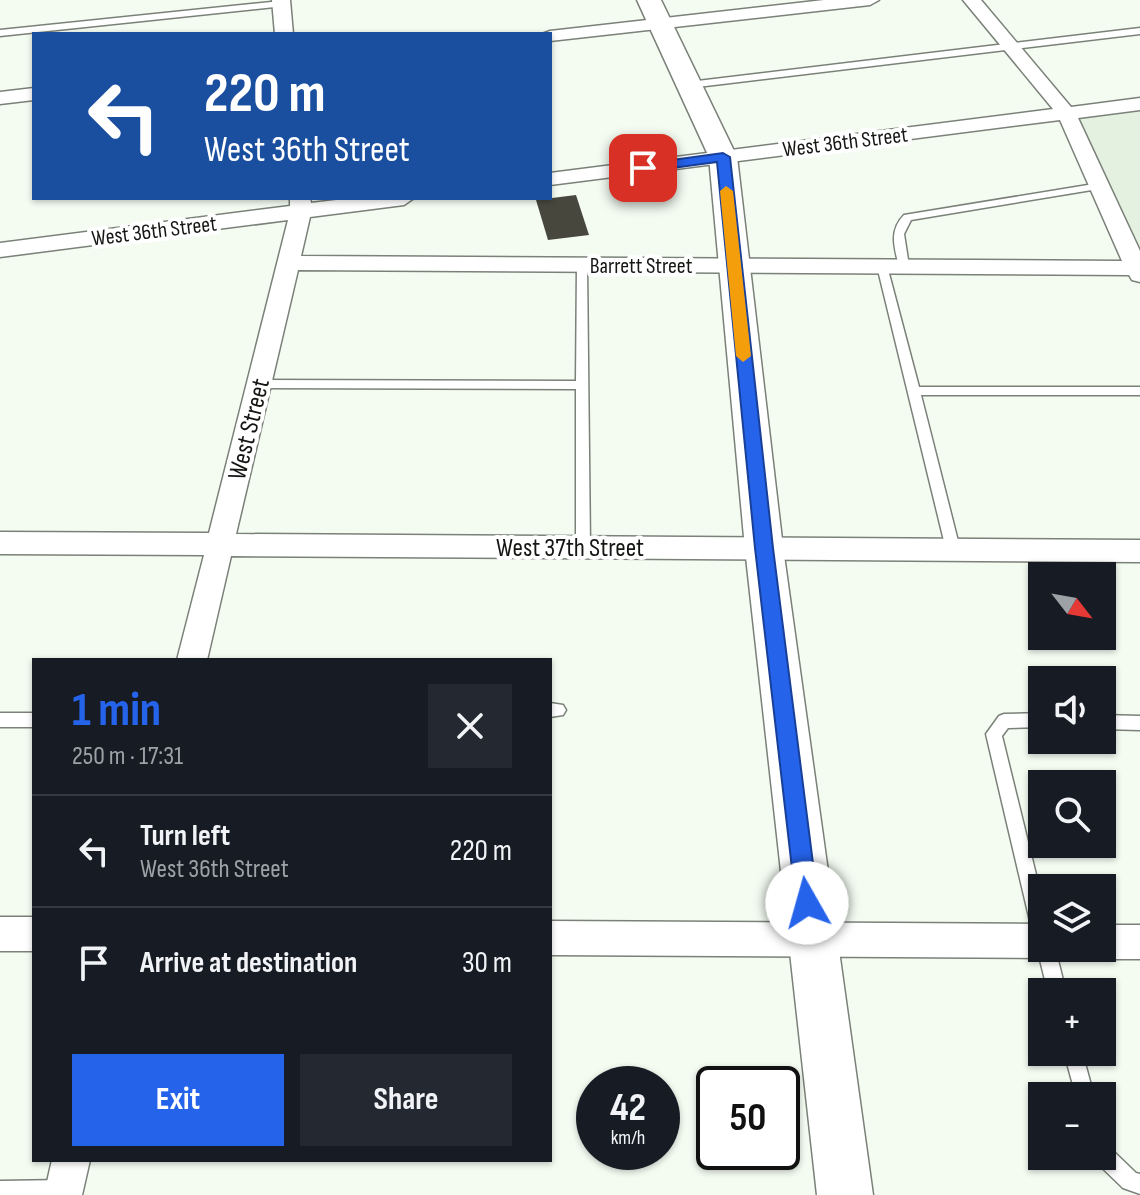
<!DOCTYPE html>
<meta charset="utf-8">
<style>
body{margin:0;font-family:"Sofia Sans Condensed",sans-serif;background:#242831;color:#f1f3f6;height:100vh;display:flex;flex-direction:column;font-size:30px;white-space:nowrap}
*{box-sizing:border-box;margin:0}
p{font-size:26px;color:#9ea1a6}
.icon{flex:none;width:44px;height:44px;fill:none;stroke:currentColor;stroke-width:2;stroke-linecap:round;stroke-linejoin:round}
.map{position:relative;flex:1;overflow:hidden}
.sheet{position:absolute;left:32px;top:658px;width:520px;height:504px;display:flex;flex-direction:column;background:#171b24;border-radius:0px;box-shadow:0 2px 6px #0004}
.sheet>*{flex:none}
.hud{position:absolute;left:32px;top:32px;width:520px;height:168px;border-radius:0px;box-shadow:0 2px 6px #0004;background:#1a4fa0;color:#fff;overflow:hidden}
.needle{width:52px;rotate:121deg}
.controls{position:absolute;left:1028px;top:562px;display:grid;gap:16px}
.controls a{display:grid;place-items:center;width:88px;height:88px;border-radius:0px;background:#171b24;box-shadow:0 2px 6px #0004;font-size:40px}
.speed{position:absolute;left:576px;top:1066px;display:flex;gap:16px;font-size:40px;font-weight:700;text-align:center}
.speed>*{display:grid;place-content:center;width:104px;height:104px;border-radius:50%;background:#171b24;box-shadow:0 2px 6px #0004;line-height:1}
.speed small{font-size:20px;font-weight:400}
.speed .limit{border:4px solid #111;border-radius:12px;background:#fff;color:#111}
.pin{position:absolute;display:grid;place-items:center;width:68px;height:68px;color:#fff;margin:-34px;border-radius:16px;box-shadow:0 4px 12px #0006}
.me{position:absolute;width:88px;margin:-44px;rotate:353deg;stroke-linejoin:round;filter:drop-shadow(0 0 6px #0008)}
.turn{display:flex;align-items:center;gap:28px;height:168px;padding:0 40px;font-size:36px}
.turn .icon{width:104px;height:104px;stroke-width:2.5}
.turn b{display:block;font-size:56px;line-height:68px}
.round{display:grid;place-items:center;flex:none;width:84px;height:84px;border-radius:0px;background:#242831}
.headline{display:flex;align-items:center;justify-content:space-between;height:136px;padding:0 40px}
h1{font-size:48px;font-weight:700;line-height:60px;color:#2563eb}
.cta{display:flex;gap:16px;margin-top:auto;padding:16px 40px}
.cta a{flex:1;height:92px;border-radius:0px;background:#2563eb;color:#fff;font-size:32px;font-weight:700;line-height:92px;text-align:center}
.cta a+a{background:#242831;color:#f1f3f6}
ul{padding:0;list-style:none}
li{display:flex;align-items:center;gap:24px;height:112px;padding:0 40px;border-top:2px solid #363941}
li div{flex:1}
li b{display:block;font-size:30px}
li em{font-style:normal}
.map>svg:first-child{display:block}
.built{fill:#e4f1e1}
.building{fill:#47473e}
.lines{fill:none;stroke-linecap:round;stroke-linejoin:round}
.service-casing{stroke:#7a8178;stroke-width:3}
.minor-casing{stroke:#7a8178;stroke-width:3}
.secondary-casing{stroke:#7a8178;stroke-width:3}
.service{fill:#fff;fill-rule:evenodd}
.minor{fill:#fff;fill-rule:evenodd}
.secondary{fill:#fff;fill-rule:evenodd}
.route{fill:#2563eb;stroke:#184099;stroke-width:2}
.slow{fill:#f59e0b}
.labels{text-anchor:middle;stroke-width:8;stroke-linejoin:round;paint-order:stroke}
.far-street-label{font-size:22px;fill:#141613;stroke:#fff}
.street-label{font-size:26px;fill:#141613;stroke:#fff}
</style>
<div class="map">
<svg width="1140" height="1195" viewBox="0 0 1140 1195">
<rect width="100%" height="100%" fill="#f4fcf2"/>
<polygon class="built" points="1140,104 1140,275 1066,113"/>
<polygon class="building" points="576,195 589,235 548,240 536,200"/>
<g class="lines">
<g class="service-casing">
<g id="service">
<polygon points="281,1 284,2 284,6 0,36 0,30"/>
<polygon points="1140,28 1140,34 689,88 684,85 689,82"/>
<path d="M1100 183 1105 186 1104 188 911 220 904 234 909 266 904 270 899 266C894 247 889 230 904 215Z"/>
<polygon points="582,260 587,264 590,547 588,551 578,551 576,547 576,389 259,388 253,384 259,380 576,381 577,264"/>
<polygon points="882,262 887,266 919,387 1140,387 1140,395 921,395 960,549 958,553 948,553 946,549 877,266"/>
<polygon points="550,703 563,705 566,710 563,715 550,717"/>
<rect x="0" y="713" width="34" height="14"/>
<polygon points="1042,713 1042,727 1008,728 1002,736 1042,899 1042,948 1055,948 1066,992 1048,992 1037,948 1040,942 1036,940 1033,934 986,734 999,716 1004,714"/>
<polygon points="1102,715 1140,716 1140,730 1102,729"/>
<polygon points="1064,1052 1082,1052 1094,1096 1076,1096"/>
<polygon points="1102,1144 1109,1147 1136,1173 1140,1174 1140,1194 1123,1188 1095,1161 1093,1156 1102,1156"/>
<polygon points="64,1180 71,1183 74,1190 72,1195 0,1195 0,1181"/>
</g>
</g>
<g class="minor-casing">
<g id="minor">
<polygon points="272,0 290,0 293,34 275,34"/>
<polygon points="824,0 879,0 870,5 550,41 550,34 542,34 550,31"/>
<polygon points="963,0 981,0 1071,107 1140,98 1140,110 1078,118 1140,251 1140,282 1132,280 1129,275 298,270 236,534 1140,540 1140,562 231,556 207,660 177,660 204,555 0,554 0,532 209,533 288,220 0,257 0,243 290,206 290,198 310,198 311,203 353,198 414,198 404,205 310,217 301,256 1122,261 1060,120 550,185 550,173 1053,109"/>
<polygon points="34,88 34,100 0,104 0,92"/>
<rect x="0" y="917" width="34" height="34"/>
<polygon points="550,921 1042,924 1042,948 1056,948 1054,953 1042,958 550,955"/>
<polygon points="1102,925 1140,925 1140,959 1102,959 1090,954 1087,948 1102,948"/>
<polygon points="52,1160 90,1160 82,1195 44,1195"/>
</g>
</g>
<g class="secondary-casing">
<polygon id="secondary" points="637,0 661,0 737,157 783,548 873,1195 817,1195 745,548 709,157"/>
</g>
<use href="#service" class="service"/>
<use href="#minor" class="minor"/>
<use href="#secondary" class="secondary"/>
</g>
<polygon class="route" points="723,153 730,157 773,548 818,903 815,911 807,914 799,911 796,903 755,548 717,162 643,172 636,168 643,164"/>
<polygon class="slow" points="726,186 733,191 751,356 743,362 736,356 720,191"/>
<g class="labels">
<g class="far-street-label">
<text transform="translate(845 141) rotate(-7)" y="8">West 36th Street</text>
<text transform="translate(154 230) rotate(-7)" y="8">West 36th Street</text>
<text x="641" y="273">Barrett Street</text>
</g>
<g class="street-label">
<text transform="translate(248 429) rotate(-76)" y="9">West Street</text>
<text x="570" y="556">West 37th Street</text>
</g>
</g>
</svg>
<div class="controls">
<a><svg class="needle" viewBox="-14 -14 28 28"><path d="M0-13l5 13h-10z" fill="#e53935"/><path d="M0 13l5-13h-10z" fill="#9ea1a6"/></svg></a>
<a><svg class="icon" aria-label="sound" viewBox="0 0 24 24"><path d="M4 9h4l5-4v14l-5-4H4zM17 9q2 3 0 6"/></svg></a>
<a><svg class="icon" aria-label="search" viewBox="0 0 24 24"><circle cx="10" cy="10" r="6"/><path d="M15 15l6 6"/></svg></a>
<a><svg class="icon" aria-label="layers" viewBox="0 0 24 24"><path d="M12 4l9 5-9 5-9-5zM3 14l9 5 9-5"/></svg></a>
<a>+</a>
<a>−</a>
</div>
<div class="speed"><div>42<small>km/h</small></div><div class="limit">50</div></div>
<div class="pin" style="left:643px;top:168px;background:#d93025"><svg class="icon" aria-label="arrive" viewBox="0 0 24 24"><path d="M6 21V4h12l-3 4 3 4H6"/></svg></div>
<svg class="me" style="left:807px;top:903px" viewBox="-20 -20 40 40"><circle r="19" fill="#fff"/><path d="M0-13L10 11 0 6-10 11z" fill="#2563eb"/></svg>
<div class="hud">
<div class="turn"><svg class="icon" aria-label="left" viewBox="0 0 24 24"><path d="M17 20v-9H6M10 6l-5 5 5 5"/></svg><div><b>220 m</b>West 36th Street</div></div>
</div>
<section class="sheet">
<div class="headline"><div><h1>1 min</h1><p>250 m · 17:31</p></div><a class="round"><svg class="icon" aria-label="close" viewBox="0 0 24 24"><path d="M6 6l12 12M18 6L6 18"/></svg></a></div>
<ul>
<li><svg class="icon" aria-label="left" viewBox="0 0 24 24"><path d="M17 20v-9H6M10 6l-5 5 5 5"/></svg><div><b>Turn left</b><p>West 36th Street</p></div><em>220 m</em></li>
<li><svg class="icon" aria-label="arrive" viewBox="0 0 24 24"><path d="M6 21V4h12l-3 4 3 4H6"/></svg><div><b>Arrive at destination</b></div><em>30 m</em></li>
</ul>
<div class="cta"><a>Exit</a><a>Share</a></div>
</section>
</div>
